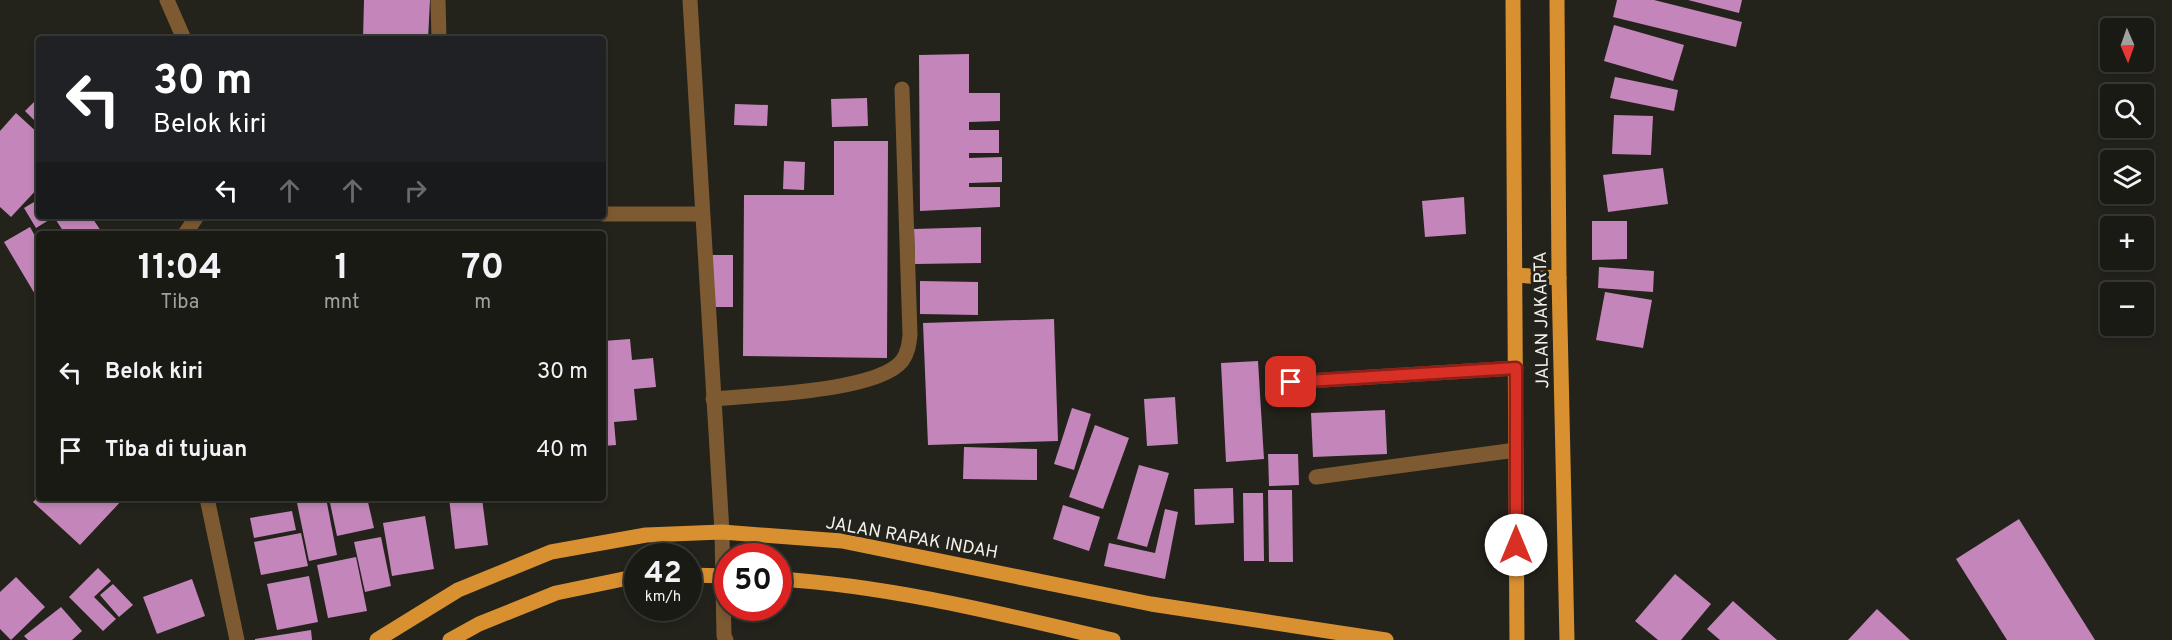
<!DOCTYPE html>
<html lang="id">
<meta charset="utf-8">
<style>
body{margin:0;font-family:Overpass,sans-serif;background:#23231d;color:#f1f3f6;height:100vh;display:flex;flex-direction:column;font-size:22px;white-space:nowrap}
*{box-sizing:border-box;margin:0}
p{font-size:20px;color:#9fa1a0}
.icon{flex:none;width:33px;height:33px;fill:none;stroke:currentColor;stroke-width:2;stroke-linecap:round;stroke-linejoin:round}
.map{position:relative;flex:1;overflow:hidden}
.sheet{position:absolute;left:36px;top:231px;width:570px;height:270px;display:flex;flex-direction:column;background:#1a1a14;border-radius:6px;box-shadow:0 3px 9px #0003,0 0 0 2px #383834}
.sheet>*{flex:none}
.guide{position:absolute;left:36px;top:36px;width:570px;height:183px;border-radius:6px;box-shadow:0 3px 9px #0003,0 0 0 2px #383834;background:#202124;color:#fff;overflow:hidden}
.needle{width:39px;rotate:178deg}
.buttons{position:absolute;left:2100px;top:18px;display:grid;gap:12px}
.buttons a{display:grid;place-items:center;width:54px;height:54px;border-radius:6px;background:#1a1a14;box-shadow:0 3px 9px #0003,0 0 0 2px #383834;font-size:30px}
.speed{position:absolute;left:624px;top:543px;display:flex;gap:12px;font-size:30px;font-weight:700;text-align:center}
.speed>*{display:grid;place-content:center;width:78px;height:78px;border-radius:50%;background:#1a1a14;box-shadow:0 3px 9px #0003,0 0 0 2px #383834;line-height:1}
.speed small{font-size:15px;font-weight:400}
.speed .limit{border:9px solid #d22;background:#fff;color:#111}
.pin{position:absolute;display:grid;place-items:center;width:51px;height:51px;color:#fff;margin:-26px;border-radius:12px;box-shadow:0 3px 9px #0006}
.me{position:absolute;width:66px;margin:-33px;rotate:0deg;stroke-linejoin:round;filter:drop-shadow(0 0 4px #0008)}
.turn{display:flex;align-items:center;gap:21px;height:126px;padding:0 18px;font-size:27px}
.turn .icon{width:78px;height:78px;stroke-width:2.5}
.turn b{display:block;font-size:42px;line-height:51px}
.lanes{display:flex;align-items:center;height:57px;padding:0 18px;background:#0003;justify-content:center;gap:30px;direction:ltr}
.lanes .off{opacity:.35}
.eta{display:flex;justify-content:space-evenly;align-items:center;height:102px;text-align:center}
.eta b{font-size:36px;font-weight:700;line-height:42px}
ul{padding:0;list-style:none}
li{display:flex;align-items:center;gap:18px;height:78px;padding:0 18px}
li div{flex:1}
li b{display:block;font-size:22px}
li em{font-style:normal}
.map>svg:first-child{display:block}
.building{fill:#c486ba}
.lines{fill:none;stroke-linecap:round;stroke-linejoin:round}
.minor{stroke:#7d5a31;stroke-width:15}
.major{stroke:#d99030;stroke-width:15}
.route-casing{stroke:#8d1f18;stroke-width:15}
.route{stroke:#d93025;stroke-width:10}
.labels{text-anchor:middle;stroke-width:6;stroke-linejoin:round;paint-order:stroke}
.street-label{font-size:18px;fill:#f2f1ec;stroke:#23221b}
</style>
<div class="map">
<svg width="2172" height="640" viewBox="0 0 2172 640">
<rect width="100%" height="100%" fill="#23221b"/>
<g class="building">
<polygon points="364,0 430,0 428,39 363,39"/>
<polygon points="1617,0 1654,0 1742,22 1736,47 1613,17"/>
<polygon points="1688,0 1742,0 1739,13"/>
<polygon points="1614,25 1684,45 1673,81 1604,61"/>
<polygon points="969,54 969,93 1000,93 1000,121 969,122 969,130 999,130 999,153 969,153 969,158 1002,157 1002,182 969,183 969,187 1000,187 1000,207 920,211 919,55"/>
<polygon points="1615,77 1678,90 1674,111 1610,98"/>
<polygon points="39,97 39,125 25,111"/>
<polygon points="867,98 868,126 832,127 831,99"/>
<polygon points="735,104 768,105 767,126 734,125"/>
<polygon points="16,113 39,134 39,187 11,217 0,207 0,131"/>
<polygon points="1614,115 1653,116 1651,155 1612,154"/>
<polygon points="834,141 888,141 887,358 743,356 744,195 834,195"/>
<polygon points="784,161 805,162 804,190 783,189"/>
<polygon points="1663,168 1668,204 1608,212 1603,175"/>
<polygon points="1464,197 1466,234 1425,237 1422,201"/>
<polygon points="39,199 39,216 91,216 103,234 65,234 54,217 36,228 24,208"/>
<polygon points="1592,221 1627,221 1627,259 1592,260"/>
<polygon points="30,227 39,243 39,301 4,242"/>
<polygon points="981,227 981,263 915,264 914,229"/>
<polygon points="586,230 587,234 556,234 556,232"/>
<rect x="712" y="255" width="21" height="52"/>
<polygon points="1599,267 1654,271 1653,292 1598,288"/>
<polygon points="920,281 978,282 978,315 920,314"/>
<polygon points="1605,292 1652,300 1643,348 1596,340"/>
<polygon points="1054,319 1058,441 928,445 923,323"/>
<polygon points="630,339 632,360 653,358 656,387 634,389 637,420 614,422 616,445 603,446 603,341"/>
<polygon points="1258,361 1264,459 1226,462 1221,363"/>
<polygon points="1175,397 1178,444 1147,446 1144,399"/>
<polygon points="1072,408 1091,414 1074,470 1054,464"/>
<polygon points="1385,410 1387,454 1313,457 1311,413"/>
<polygon points="1095,425 1129,438 1103,509 1069,497"/>
<polygon points="964,447 1037,449 1037,480 963,479"/>
<polygon points="1268,454 1298,454 1299,485 1269,486"/>
<polygon points="1139,465 1169,473 1147,547 1117,539"/>
<polygon points="1233,488 1234,523 1195,525 1194,489"/>
<polygon points="1268,490 1292,490 1293,562 1269,562"/>
<polygon points="1243,493 1263,493 1264,561 1244,561"/>
<polygon points="39,496 39,498 124,498 80,545 33,502"/>
<polygon points="296,498 326,498 337,555 309,561"/>
<polygon points="329,498 367,498 374,528 337,536"/>
<polygon points="449,498 482,498 488,545 455,549"/>
<polygon points="1063,505 1100,517 1089,551 1053,539"/>
<polygon points="1165,509 1178,512 1165,579 1104,566 1109,543 1155,553"/>
<polygon points="292,511 296,530 254,538 250,518"/>
<polygon points="425,516 434,569 392,576 383,523"/>
<polygon points="2019,519 2095,640 2007,640 1956,559"/>
<polygon points="301,533 308,566 261,575 254,542"/>
<polygon points="381,537 391,586 365,592 354,542"/>
<polygon points="356,557 367,611 328,618 317,565"/>
<polygon points="98,568 111,581 94,597 116,619 103,631 69,597"/>
<polygon points="1675,574 1711,604 1681,640 1658,640 1635,621"/>
<polygon points="309,576 318,622 277,630 267,584"/>
<polygon points="16,577 45,607 11,640 0,629 0,592"/>
<polygon points="192,579 205,616 157,634 143,597"/>
<polygon points="113,584 133,605 119,617 100,595"/>
<polygon points="1733,601 1777,640 1720,640 1707,629"/>
<polygon points="61,607 82,631 72,640 28,640 24,636"/>
<polygon points="1877,609 1910,640 1848,640"/>
<polygon points="311,630 312,640 255,640 255,639"/>
</g>
<g class="lines">
<g class="minor">
<polyline points="167,0 184,39"/>
<polyline points="438,0 439,39"/>
<polyline points="690,0 722,532 724,636 726,640"/>
<polyline points="603,214 701,214"/>
<polyline points="185,234 197,216"/>
<polyline points="1291,382 1516,368"/>
<path d="M713 399C754 395 877 392 902 361 908 353 909 344 910 335L902 89"/>
<polyline points="1316,477 1516,450"/>
<polyline points="207,498 237,640"/>
</g>
<g class="major">
<polyline points="1513,0 1517,640"/>
<polyline points="1557,0 1559,278 1567,640"/>
<polyline points="1515,275 1559,278"/>
<polyline points="688,575 728,576"/>
<path d="M778 579C892 586 1002 614 1113 640"/>
<polyline points="377,640 458,590 551,552 646,535 722,532 842,541 1151,604 1386,640"/>
<polyline points="450,640 479,624 556,593 638,576"/>
</g>
</g>
<g class="lines">
<g class="route-casing">
<polyline id="route" points="1291,382 1516,368 1516,545"/>
</g>
<use href="#route" class="route"/>
</g>
<g class="labels">
<g class="street-label">
<text transform="translate(1541 320) rotate(-91)" y="6">JALAN JAKARTA</text>
<text transform="translate(912 537) rotate(10)" y="6">JALAN RAPAK INDAH</text>
</g>
</g>
</svg>
<div class="buttons">
<a><svg class="needle" viewBox="-14 -14 28 28"><path d="M0-13l5 13h-10z" fill="#e53935"/><path d="M0 13l5-13h-10z" fill="#9fa1a0"/></svg></a>
<a><svg class="icon" aria-label="search" viewBox="0 0 24 24"><circle cx="10" cy="10" r="6"/><path d="M15 15l6 6"/></svg></a>
<a><svg class="icon" aria-label="layers" viewBox="0 0 24 24"><path d="M12 4l9 5-9 5-9-5zM3 14l9 5 9-5"/></svg></a>
<a>+</a>
<a>−</a>
</div>
<div class="speed"><div>42<small>km/h</small></div><div class="limit">50</div></div>
<div class="pin" style="left:1291px;top:382px;background:#d93025"><svg class="icon" aria-label="arrive" viewBox="0 0 24 24"><path d="M6 21V4h12l-3 4 3 4H6"/></svg></div>
<svg class="me" style="left:1516px;top:545px" viewBox="-20 -20 40 40"><circle r="19" fill="#fff"/><path d="M0-13L10 11 0 6-10 11z" fill="#d93025"/></svg>
<div class="guide">
<div class="turn"><svg class="icon" aria-label="left" viewBox="0 0 24 24"><path d="M17 20v-9H6M10 6l-5 5 5 5"/></svg><div><b>30 m</b>Belok kiri</div></div>
<div class="lanes"><svg class="icon" aria-label="left" viewBox="0 0 24 24"><path d="M17 20v-9H6M10 6l-5 5 5 5"/></svg><svg class="icon off" aria-label="ahead" viewBox="0 0 24 24"><path d="M12 20V5M6 11l6-6 6 6"/></svg><svg class="icon off" aria-label="ahead" viewBox="0 0 24 24"><path d="M12 20V5M6 11l6-6 6 6"/></svg><svg class="icon off" aria-label="right" viewBox="0 0 24 24"><path d="M7 20v-9h11M14 6l5 5-5 5"/></svg></div>
</div>
<section class="sheet">
<div class="eta">
<div><b>11:04</b><p>Tiba</p></div>
<div><b>1</b><p>mnt</p></div>
<div><b>70</b><p>m</p></div>
</div>
<ul>
<li><svg class="icon" aria-label="left" viewBox="0 0 24 24"><path d="M17 20v-9H6M10 6l-5 5 5 5"/></svg><div><b>Belok kiri</b></div><em>30 m</em></li>
<li><svg class="icon" aria-label="arrive" viewBox="0 0 24 24"><path d="M6 21V4h12l-3 4 3 4H6"/></svg><div><b>Tiba di tujuan</b></div><em>40 m</em></li>
</ul>
</section>
</div>
